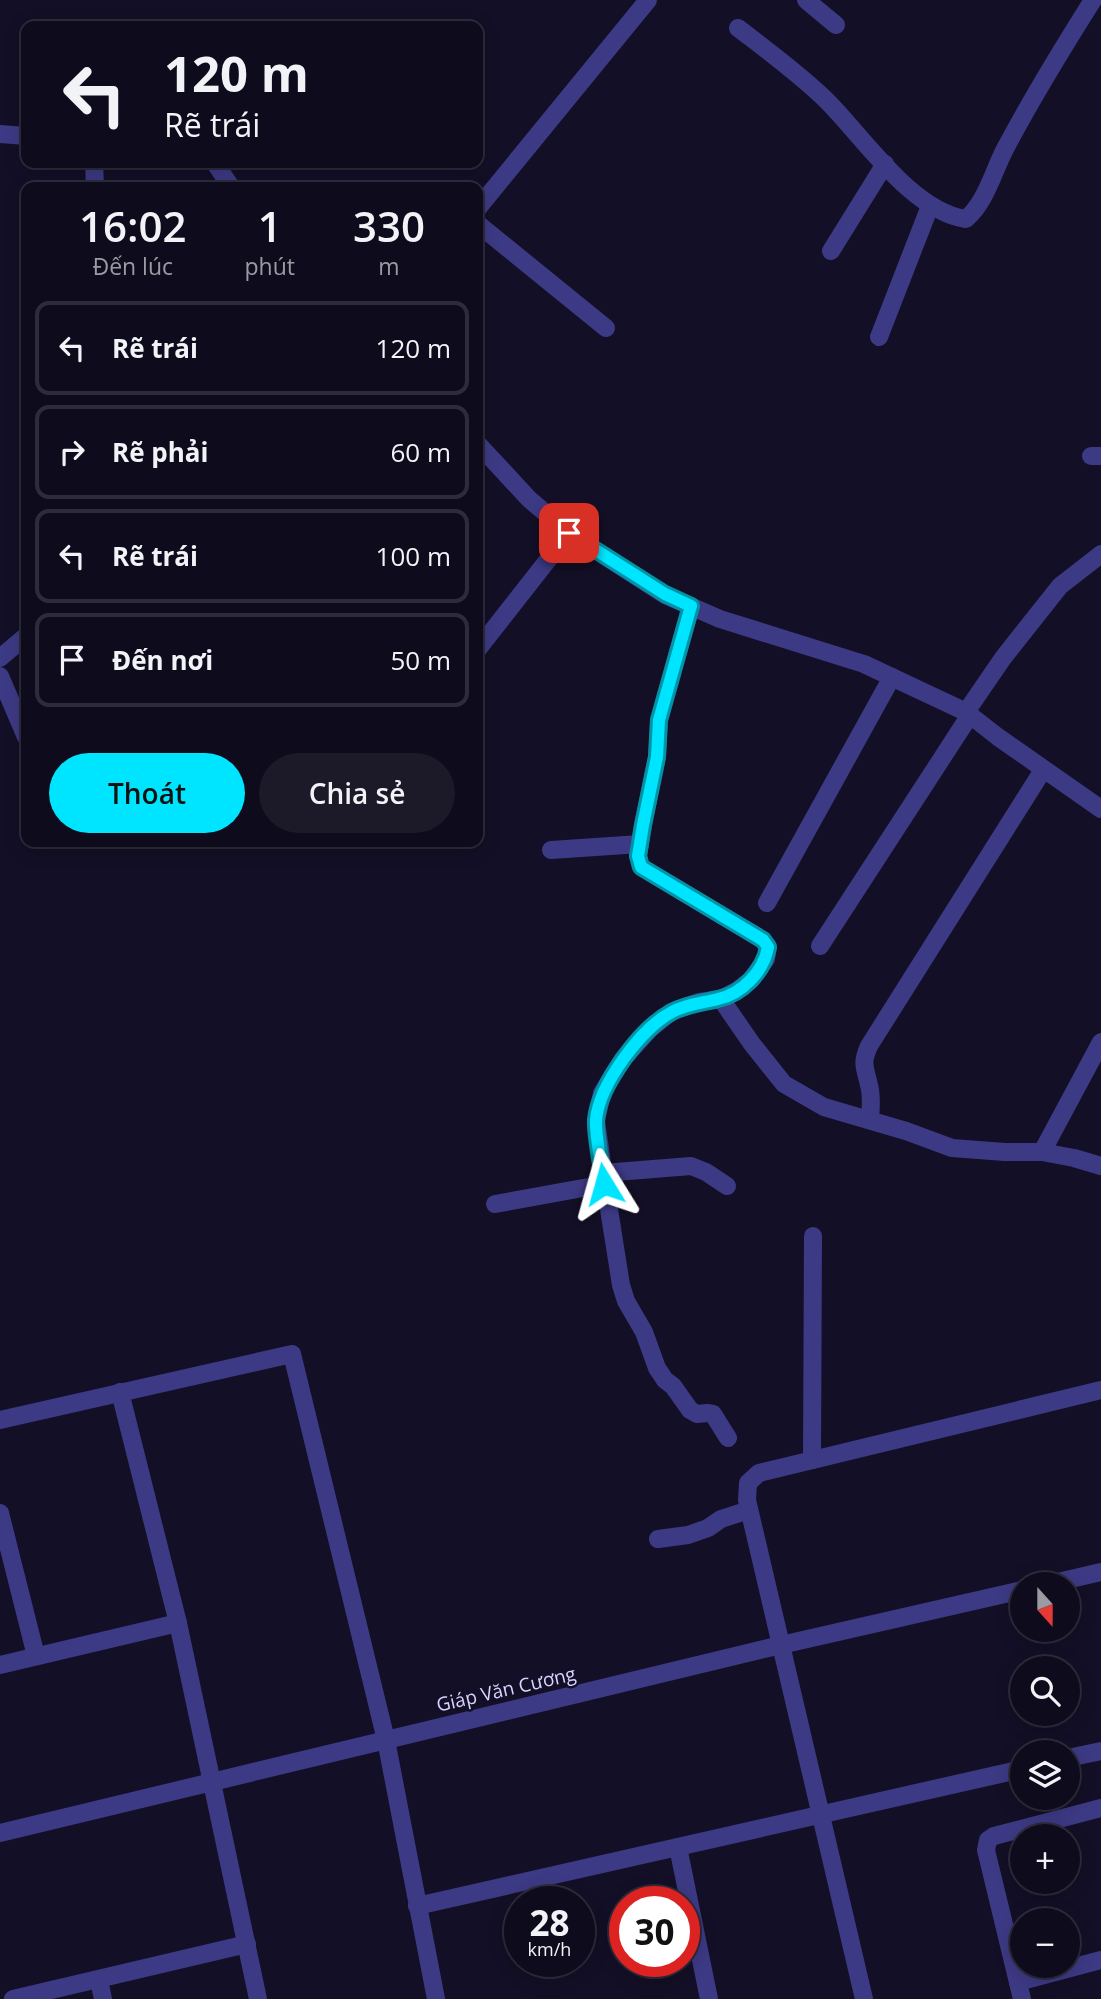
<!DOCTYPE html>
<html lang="vi">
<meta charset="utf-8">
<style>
body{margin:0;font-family:"Open Sans",sans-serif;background:#1c1929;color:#f1f3f6;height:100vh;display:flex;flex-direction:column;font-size:26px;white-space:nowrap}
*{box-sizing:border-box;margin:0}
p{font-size:23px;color:#9b9ba3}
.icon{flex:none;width:38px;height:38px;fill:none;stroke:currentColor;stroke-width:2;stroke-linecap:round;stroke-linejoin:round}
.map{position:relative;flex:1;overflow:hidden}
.details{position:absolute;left:21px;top:182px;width:462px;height:665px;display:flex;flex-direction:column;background:#0e0b1c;border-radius:14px;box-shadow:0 4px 18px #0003,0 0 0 2px #2e2b3b}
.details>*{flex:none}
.hud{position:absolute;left:21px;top:21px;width:462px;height:147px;border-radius:14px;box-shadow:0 4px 18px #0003,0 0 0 2px #2e2b3b;background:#0e0b1c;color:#f1f3f6;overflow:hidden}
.needle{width:46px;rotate:159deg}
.tools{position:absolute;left:1010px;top:1572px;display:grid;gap:14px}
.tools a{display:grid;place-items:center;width:70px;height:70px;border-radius:50%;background:#0e0b1c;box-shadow:0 4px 18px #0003,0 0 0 2px #2e2b3b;font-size:35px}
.speed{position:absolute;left:504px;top:1886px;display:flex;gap:14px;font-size:35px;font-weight:700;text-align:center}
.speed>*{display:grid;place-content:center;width:91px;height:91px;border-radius:50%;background:#0e0b1c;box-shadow:0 4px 18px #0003,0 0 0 2px #2e2b3b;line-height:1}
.speed small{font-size:18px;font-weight:400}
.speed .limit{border:10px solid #d22;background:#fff;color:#111}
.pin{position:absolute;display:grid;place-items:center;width:60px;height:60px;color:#fff;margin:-30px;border-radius:14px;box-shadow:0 4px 10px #0006}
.me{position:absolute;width:77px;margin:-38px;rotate:352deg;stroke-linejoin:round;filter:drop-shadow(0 0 5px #0008)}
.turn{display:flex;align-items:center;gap:24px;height:147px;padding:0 28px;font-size:32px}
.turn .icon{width:91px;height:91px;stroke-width:2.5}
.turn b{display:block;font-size:49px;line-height:60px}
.eta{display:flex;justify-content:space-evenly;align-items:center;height:119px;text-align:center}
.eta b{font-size:42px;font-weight:600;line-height:49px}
.button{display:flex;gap:14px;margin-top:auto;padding:14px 28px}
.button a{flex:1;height:80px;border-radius:42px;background:#00e5ff;color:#111;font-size:28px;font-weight:600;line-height:80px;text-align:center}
.button a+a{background:#1c1929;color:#f1f3f6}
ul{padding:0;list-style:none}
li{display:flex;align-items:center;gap:21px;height:94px;margin:0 14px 10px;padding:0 14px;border:4px solid #2e2b3b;border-radius:14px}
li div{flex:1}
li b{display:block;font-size:26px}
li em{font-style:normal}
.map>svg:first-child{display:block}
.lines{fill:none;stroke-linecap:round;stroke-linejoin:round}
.minor{stroke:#3d3a85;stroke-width:18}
.route-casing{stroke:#0095a6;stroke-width:18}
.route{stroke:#00e5ff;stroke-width:12}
.labels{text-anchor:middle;stroke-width:5;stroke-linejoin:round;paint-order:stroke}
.street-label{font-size:19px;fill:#d9d4ff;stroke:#130f26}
</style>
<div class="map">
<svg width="1101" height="1999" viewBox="0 0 1101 1999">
<rect width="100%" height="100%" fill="#130f26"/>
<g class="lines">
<g class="minor">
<polyline points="806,0 836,25"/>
<path d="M738 28C768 51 798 73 825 99 863 136 911 211 966 219 986 202 993 172 1005 149 1032 98 1062 49 1093 0"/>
<polyline points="0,134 26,136"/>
<polyline points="94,163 95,187"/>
<polyline points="215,163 231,187"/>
<polyline points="478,208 648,0"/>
<polyline points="478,224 606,328"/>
<polyline points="831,251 885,164"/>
<polyline points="879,337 930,206"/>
<polyline points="478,444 529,499 569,533 665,595 720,619 864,664 966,712 998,737 1101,809"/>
<polyline points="1091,456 1101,456"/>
<polyline points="691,606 659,720 657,757 643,825 638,856 641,867 651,873 763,940 768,947 766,959 751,980 738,990 721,999 699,1002 671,1012 650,1029 623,1059 602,1093 596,1121 605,1184 621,1285 626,1301 644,1332 657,1368 665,1380 673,1386 690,1410 697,1414 707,1413 713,1414 728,1438"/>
<polyline points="478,649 569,533"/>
<polyline points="0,658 26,636"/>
<polyline points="0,676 26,737"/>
<polyline points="966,712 1003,658 1060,586 1101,554"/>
<polyline points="551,850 640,844"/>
<polyline points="767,903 892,677"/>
<polyline points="820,946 970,715"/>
<polyline points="721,999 752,1044 784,1084 824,1107 906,1131 952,1148 1005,1152 1042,1152 1074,1158 1101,1166"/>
<path d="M870 1119C871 1108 872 1096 869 1085 865 1067 861 1064 869 1046L1043 770"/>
<polyline points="1042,1152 1101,1042"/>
<polyline points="603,1173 691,1166 706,1172 727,1186"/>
<polyline points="495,1204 605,1184"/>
<polyline points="120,1392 178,1623 258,1999"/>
<polyline points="0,1420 292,1354 386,1740 436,1999"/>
<polyline points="812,1460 813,1236"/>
<polyline points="0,1513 36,1656"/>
<polyline points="658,1539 688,1535 708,1528 721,1519 749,1510"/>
<polyline points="1049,1584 1101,1572"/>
<polyline points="0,1665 178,1623"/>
<polyline points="1068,1758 1101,1751"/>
<polyline points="0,1833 781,1645 1022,1590"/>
<polyline points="678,1847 709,1999"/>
<polyline points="417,1906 1022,1769"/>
<polyline points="99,1980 103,1999"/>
<polyline points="1018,1982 1101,1960"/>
<polyline points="13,1999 247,1944"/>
<polyline points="864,1999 747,1500 748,1483 759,1473 1101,1390"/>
<polyline points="1022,1999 986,1850 988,1840 994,1836 1101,1808"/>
</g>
</g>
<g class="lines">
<g class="route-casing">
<path id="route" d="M569 533 665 594 691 606 659 720 657 757 643 825 638 856 641 867 763 940 768 947C764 971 742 994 718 999 703 1003 686 1004 672 1012 641 1028 599 1085 596 1120 595 1135 602 1168 604 1184"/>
</g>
<use href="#route" class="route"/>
</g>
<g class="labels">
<g class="street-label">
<text transform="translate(506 1689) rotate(-13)" y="7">Giáp Văn Cương</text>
</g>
</g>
</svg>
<div class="tools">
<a><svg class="needle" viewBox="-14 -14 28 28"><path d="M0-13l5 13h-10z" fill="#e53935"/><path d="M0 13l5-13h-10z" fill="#9b9ba3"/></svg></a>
<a><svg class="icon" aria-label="search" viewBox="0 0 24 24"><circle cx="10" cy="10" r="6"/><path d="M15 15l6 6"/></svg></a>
<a><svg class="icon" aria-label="layers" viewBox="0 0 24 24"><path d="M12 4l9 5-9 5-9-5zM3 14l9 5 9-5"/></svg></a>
<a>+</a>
<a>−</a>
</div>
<div class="speed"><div>28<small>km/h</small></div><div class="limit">30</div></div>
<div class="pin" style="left:569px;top:533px;background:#d93025"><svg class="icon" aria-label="arrive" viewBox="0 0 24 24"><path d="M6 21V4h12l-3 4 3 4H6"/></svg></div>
<svg class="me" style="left:604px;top:1184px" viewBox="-20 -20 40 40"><path d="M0-17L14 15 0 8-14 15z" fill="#00e5ff" stroke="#fff" stroke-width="4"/></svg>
<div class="hud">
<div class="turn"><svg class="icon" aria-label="left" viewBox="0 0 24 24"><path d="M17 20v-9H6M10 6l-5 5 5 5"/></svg><div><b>120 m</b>Rẽ trái</div></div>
</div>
<section class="details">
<div class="eta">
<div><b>16:02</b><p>Đến lúc</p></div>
<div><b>1</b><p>phút</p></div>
<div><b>330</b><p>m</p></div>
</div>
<ul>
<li><svg class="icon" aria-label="left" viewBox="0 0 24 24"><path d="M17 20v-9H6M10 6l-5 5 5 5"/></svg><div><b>Rẽ trái</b></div><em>120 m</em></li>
<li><svg class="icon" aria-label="right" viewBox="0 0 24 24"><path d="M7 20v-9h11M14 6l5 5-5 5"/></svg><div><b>Rẽ phải</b></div><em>60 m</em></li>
<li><svg class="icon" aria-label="left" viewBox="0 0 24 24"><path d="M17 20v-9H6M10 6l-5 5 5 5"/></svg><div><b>Rẽ trái</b></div><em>100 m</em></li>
<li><svg class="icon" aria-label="arrive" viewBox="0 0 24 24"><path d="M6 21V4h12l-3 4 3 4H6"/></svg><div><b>Đến nơi</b></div><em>50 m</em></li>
</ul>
<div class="button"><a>Thoát</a><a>Chia sẻ</a></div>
</section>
</div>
